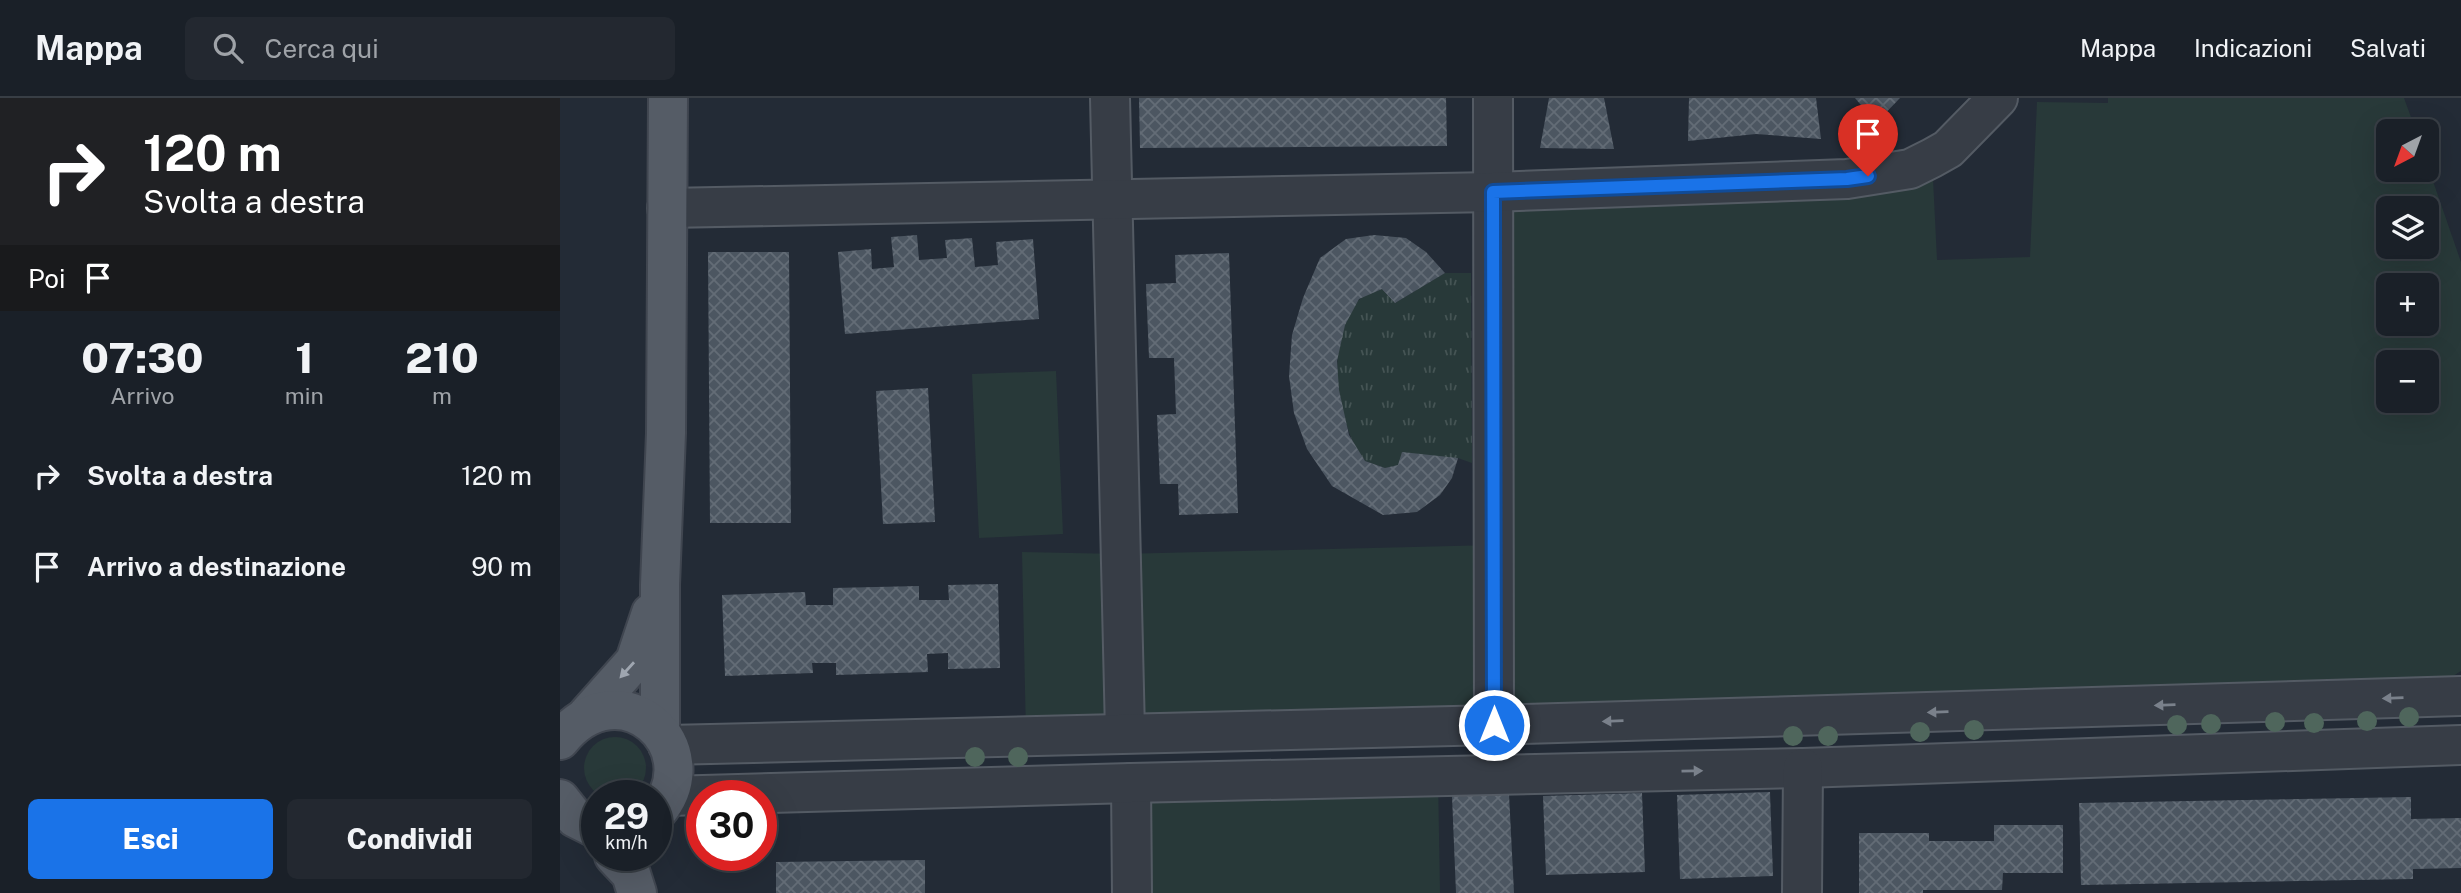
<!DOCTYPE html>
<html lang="it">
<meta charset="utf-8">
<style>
body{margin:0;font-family:"Public Sans",sans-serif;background:#232830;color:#f1f3f6;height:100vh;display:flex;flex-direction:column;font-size:26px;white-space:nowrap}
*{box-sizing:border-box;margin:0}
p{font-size:23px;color:#9fa3a8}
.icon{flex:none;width:38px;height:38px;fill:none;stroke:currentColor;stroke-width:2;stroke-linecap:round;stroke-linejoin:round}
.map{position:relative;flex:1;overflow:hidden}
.sheet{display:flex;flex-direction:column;background:#1a2028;width:560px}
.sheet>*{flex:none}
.banner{background:#202124;color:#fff;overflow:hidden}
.needle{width:46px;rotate:221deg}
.buttons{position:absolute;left:1816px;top:21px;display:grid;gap:14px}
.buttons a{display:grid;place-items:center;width:63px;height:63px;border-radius:10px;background:#1a2028;box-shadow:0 7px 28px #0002,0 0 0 2px #383e45;font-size:35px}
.speed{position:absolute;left:21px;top:682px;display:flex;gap:14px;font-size:35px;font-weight:700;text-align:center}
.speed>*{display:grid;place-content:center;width:91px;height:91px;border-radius:50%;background:#1a2028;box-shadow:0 7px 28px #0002,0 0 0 2px #383e45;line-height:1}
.speed small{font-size:18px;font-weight:400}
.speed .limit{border:10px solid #d22;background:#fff;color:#111}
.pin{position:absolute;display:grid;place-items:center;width:60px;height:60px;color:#fff;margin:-72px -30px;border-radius:50% 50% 50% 0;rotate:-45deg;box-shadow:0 0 7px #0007}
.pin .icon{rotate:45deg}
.me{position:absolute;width:77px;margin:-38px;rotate:0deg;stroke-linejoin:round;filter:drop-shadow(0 0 5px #0008)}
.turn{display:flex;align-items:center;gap:24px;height:147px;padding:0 28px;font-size:32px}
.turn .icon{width:91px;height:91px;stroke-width:2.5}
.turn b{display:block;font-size:49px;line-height:60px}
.then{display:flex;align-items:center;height:66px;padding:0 28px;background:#0003;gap:14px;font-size:26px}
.eta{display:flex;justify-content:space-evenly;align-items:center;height:119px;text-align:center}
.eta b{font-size:42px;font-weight:800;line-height:49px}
.action{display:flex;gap:14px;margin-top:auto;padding:14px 28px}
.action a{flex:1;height:80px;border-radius:10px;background:#1a73e8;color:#fff;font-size:28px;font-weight:800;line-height:80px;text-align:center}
.action a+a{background:#232830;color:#f1f3f6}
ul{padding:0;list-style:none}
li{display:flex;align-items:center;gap:21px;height:91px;padding:0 28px}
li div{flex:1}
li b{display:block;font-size:26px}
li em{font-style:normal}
header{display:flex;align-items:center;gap:42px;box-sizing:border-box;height:98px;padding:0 35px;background:#1a2028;border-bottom:2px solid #383e45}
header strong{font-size:33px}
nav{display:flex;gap:38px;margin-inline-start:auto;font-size:24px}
.search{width:490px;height:63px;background:#232830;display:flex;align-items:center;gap:18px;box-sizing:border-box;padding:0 24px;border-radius:10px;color:#9fa3a8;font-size:26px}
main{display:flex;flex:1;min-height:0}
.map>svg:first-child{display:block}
.grass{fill:#283939;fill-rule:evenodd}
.park{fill:url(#park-tufts)}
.building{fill:url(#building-cross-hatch)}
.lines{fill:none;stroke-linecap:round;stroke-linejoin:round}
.minor-casing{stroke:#545b64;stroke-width:42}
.major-casing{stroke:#404650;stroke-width:42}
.minor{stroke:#373d46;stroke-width:38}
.major{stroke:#555c66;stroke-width:38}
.tree{fill:#4f665c}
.oneway{fill:#9fa6b0}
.oneway2{fill:#7a818b}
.route-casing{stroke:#114b97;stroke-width:18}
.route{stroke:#1a73e8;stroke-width:12}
</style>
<header>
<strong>Mappa</strong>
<div class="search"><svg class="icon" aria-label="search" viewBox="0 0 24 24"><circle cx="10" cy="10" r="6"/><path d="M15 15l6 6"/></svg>Cerca qui</div>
<nav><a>Mappa</a><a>Indicazioni</a><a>Salvati</a></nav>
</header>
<main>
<section class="sheet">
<div class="banner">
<div class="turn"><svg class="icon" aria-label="right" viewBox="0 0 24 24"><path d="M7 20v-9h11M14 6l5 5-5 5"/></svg><div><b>120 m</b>Svolta a destra</div></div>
<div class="then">Poi<svg class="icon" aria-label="arrive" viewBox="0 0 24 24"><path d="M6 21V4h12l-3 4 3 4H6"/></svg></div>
</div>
<div class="eta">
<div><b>07:30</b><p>Arrivo</p></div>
<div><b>1</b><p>min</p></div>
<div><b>210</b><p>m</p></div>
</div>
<ul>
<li><svg class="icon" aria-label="right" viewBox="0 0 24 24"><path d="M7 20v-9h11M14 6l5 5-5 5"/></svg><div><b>Svolta a destra</b></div><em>120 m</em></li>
<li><svg class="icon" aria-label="arrive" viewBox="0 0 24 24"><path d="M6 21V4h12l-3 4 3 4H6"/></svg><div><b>Arrivo a destinazione</b></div><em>90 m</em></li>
</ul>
<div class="action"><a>Esci</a><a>Condividi</a></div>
</section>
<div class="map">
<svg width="1901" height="795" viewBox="0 0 1901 795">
<defs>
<pattern id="park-tufts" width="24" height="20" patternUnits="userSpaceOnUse" patternTransform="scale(1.75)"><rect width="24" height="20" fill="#283939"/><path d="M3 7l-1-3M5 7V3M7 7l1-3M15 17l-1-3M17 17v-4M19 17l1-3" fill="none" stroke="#455454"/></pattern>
<pattern id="building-cross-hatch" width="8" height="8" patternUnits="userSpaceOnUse" patternTransform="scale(1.75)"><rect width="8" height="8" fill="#4c5661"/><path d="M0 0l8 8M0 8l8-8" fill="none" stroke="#636c76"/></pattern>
</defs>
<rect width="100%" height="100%" fill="#232b36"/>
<g class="grass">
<path d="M1548 0H1844L1856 33H1829V72H1867V66L1901 164V573L1893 578 1876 599 466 637 462 454 560 456 934 447 933 94 1372 60 1377 162 1470 159 1477 4 1548 5ZM1829 110H1867V149H1829ZM1829 187H1867V226H1829ZM1829 264H1867V303H1829Z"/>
<polygon points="496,273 503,436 419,440 412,276"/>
<circle cx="55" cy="670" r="31"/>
<polygon points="878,678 880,795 572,795 571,685"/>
</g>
<path class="park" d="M885 175H911L912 365 898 360 825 370 805 363C799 354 792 344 789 334 775 294 769 238 798 203 803 197 815 194 822 191L835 205Z"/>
<g class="building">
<polygon points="579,0 886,0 887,48 580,50"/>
<polygon points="989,0 1044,0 1054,51 980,50"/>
<polygon points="1129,0 1256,0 1261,41 1196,36 1128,43"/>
<polygon points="1295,0 1340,0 1316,25"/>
<polygon points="357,137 359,162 387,160 385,142 412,140 415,169 438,167 436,144 473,141 479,221 285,236 278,154 311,151 312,171 334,169 331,139"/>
<polygon points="814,137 846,140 866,154 885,175 835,205 822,191 799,201 785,227 777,263 779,292 789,337 805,363 825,370 838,367 842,354 898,360 892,380 880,397 857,414 823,417 772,388 747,351 734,315 729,278 732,237 743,200 760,160 786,141"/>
<polygon points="148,154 229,154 231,425 150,425"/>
<polygon points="669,155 678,415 619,417 618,386 600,386 597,317 616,316 614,260 589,260 586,186 616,185 615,157"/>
<polygon points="368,290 375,424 323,426 316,293"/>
<polygon points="438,486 440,570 388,571 388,555 367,556 368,574 276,577 276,565 252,565 253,575 165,578 162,497 245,494 246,507 273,507 273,490 359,488 359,502 389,502 388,487"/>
<polygon points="1210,694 1213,778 1120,781 1117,697"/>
<polygon points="1082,695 1085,774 986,777 983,698"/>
<polygon points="949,696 954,795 896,795 892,698"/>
<polygon points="1851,699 1851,721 1901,720 1901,770 1853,771 1853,781 1521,787 1519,705"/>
<polygon points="1434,727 1503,727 1503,775 1443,775 1442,792 1363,792 1363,795 1299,795 1299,735 1369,735 1369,743 1434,743"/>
<polygon points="365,762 365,795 216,795 216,764"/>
</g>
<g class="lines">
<g class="minor-casing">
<g id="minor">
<polyline points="550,0 565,634"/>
<polyline points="933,0 934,627"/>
<polyline points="107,110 933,94 1287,81 1350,71 1372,60 1388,51 1438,0"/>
<polyline points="108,647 934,627 1901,598"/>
<polyline points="571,685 572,795"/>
<polyline points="108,698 571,685 1243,670 1901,647"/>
<polyline points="1242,795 1243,670"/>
</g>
</g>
<g class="major-casing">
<g id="major">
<polyline points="27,617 75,563 91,515"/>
<polyline points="100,633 100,487 106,335 108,0"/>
<path d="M0 642C61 566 152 651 96 715"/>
<polyline points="0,701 15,720 37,731"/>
<polyline points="54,758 71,776 77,795"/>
</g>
</g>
<use href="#minor" class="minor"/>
<use href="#major" class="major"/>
</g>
<g class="tree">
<circle cx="1849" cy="619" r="10"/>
<circle cx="1807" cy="623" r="10"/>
<circle cx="1715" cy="624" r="10"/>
<circle cx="1754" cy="625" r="10"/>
<circle cx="1651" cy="626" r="10"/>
<circle cx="1617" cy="627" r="10"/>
<circle cx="1414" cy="632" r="10"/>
<circle cx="1360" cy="634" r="10"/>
<circle cx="1233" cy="638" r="10"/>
<circle cx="1268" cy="638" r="10"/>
<circle cx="415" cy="659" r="10"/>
<circle cx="458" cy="659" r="10"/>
</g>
<defs><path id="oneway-solid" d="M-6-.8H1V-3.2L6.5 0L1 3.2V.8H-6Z" transform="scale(1.75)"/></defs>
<use class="oneway" href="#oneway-solid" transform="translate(67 572) rotate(132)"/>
<g class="oneway2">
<use href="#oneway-solid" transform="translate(1833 600) rotate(178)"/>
<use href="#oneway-solid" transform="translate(1605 607) rotate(178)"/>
<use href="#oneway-solid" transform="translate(1378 614) rotate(178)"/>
<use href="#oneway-solid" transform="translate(1053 623) rotate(178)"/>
<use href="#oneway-solid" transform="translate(1132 673) rotate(-1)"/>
</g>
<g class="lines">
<g class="route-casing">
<polyline id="route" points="934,627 933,94 1287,81 1308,78"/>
</g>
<use href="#route" class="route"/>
</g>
</svg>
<div class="buttons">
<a><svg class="needle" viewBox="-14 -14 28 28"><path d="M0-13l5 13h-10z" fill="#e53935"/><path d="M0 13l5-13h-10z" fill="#9fa3a8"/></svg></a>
<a><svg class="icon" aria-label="layers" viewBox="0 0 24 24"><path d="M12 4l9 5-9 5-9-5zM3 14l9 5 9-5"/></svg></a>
<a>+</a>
<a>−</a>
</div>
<div class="speed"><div>29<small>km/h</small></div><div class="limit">30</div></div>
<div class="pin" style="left:1308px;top:78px;background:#d93025"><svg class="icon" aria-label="arrive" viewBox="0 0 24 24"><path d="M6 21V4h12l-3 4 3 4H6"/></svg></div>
<svg class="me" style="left:934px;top:627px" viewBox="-20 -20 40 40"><circle r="17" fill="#1a73e8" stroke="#fff" stroke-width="3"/><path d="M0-11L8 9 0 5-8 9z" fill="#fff"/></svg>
</div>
</main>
